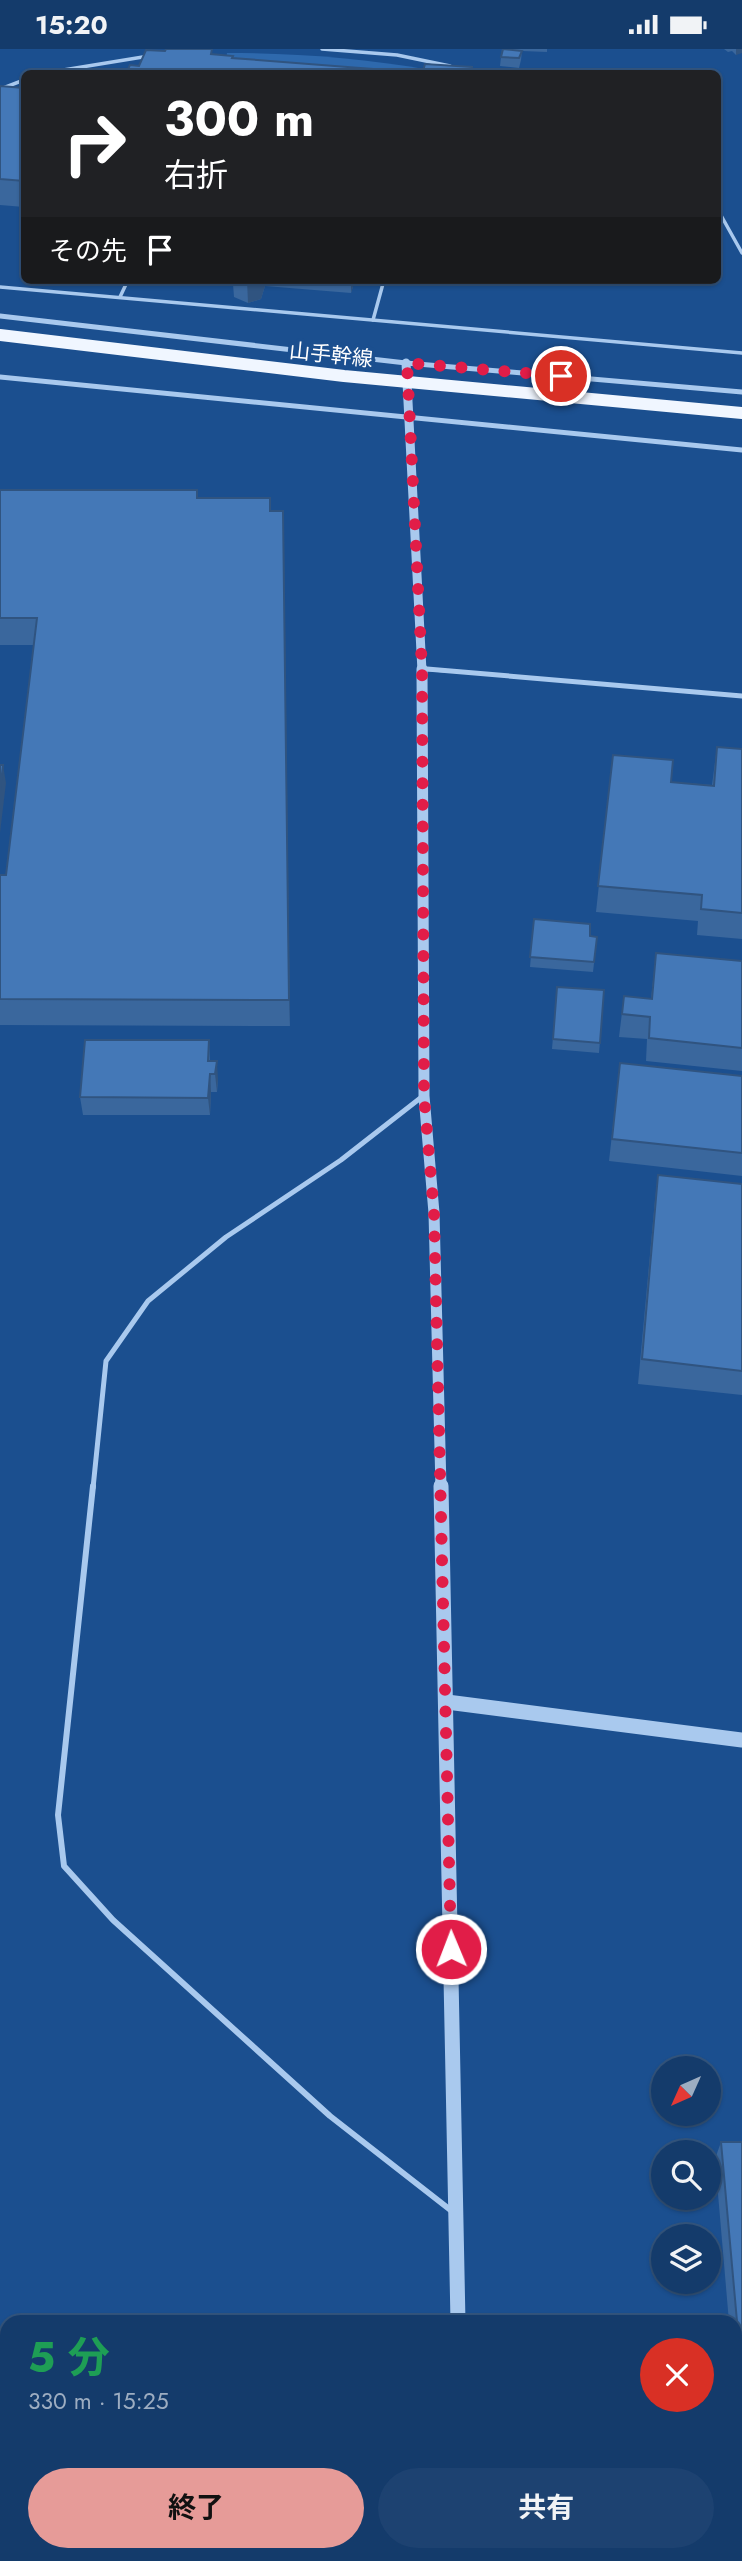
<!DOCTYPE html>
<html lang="ja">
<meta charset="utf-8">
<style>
body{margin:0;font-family:Jost,"Noto Sans JP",sans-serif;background:#1d4271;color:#f1f3f6;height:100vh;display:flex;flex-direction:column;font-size:26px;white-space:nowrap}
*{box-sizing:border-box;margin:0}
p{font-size:23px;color:#9dadc1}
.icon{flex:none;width:38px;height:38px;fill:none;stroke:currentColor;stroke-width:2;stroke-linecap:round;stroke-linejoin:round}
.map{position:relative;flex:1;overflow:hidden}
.sheet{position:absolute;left:0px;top:2266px;width:742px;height:247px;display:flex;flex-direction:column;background:#143b6b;border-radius:21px 21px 0 0;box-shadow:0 2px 5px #0004,0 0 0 2px #33557e}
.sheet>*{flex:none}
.top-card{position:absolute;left:21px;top:21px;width:700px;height:214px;border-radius:10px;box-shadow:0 2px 5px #0004,0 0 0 2px #33557e;background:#202124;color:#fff;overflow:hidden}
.needle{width:46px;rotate:225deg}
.fabs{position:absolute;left:651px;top:2007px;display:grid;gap:14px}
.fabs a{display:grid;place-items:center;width:70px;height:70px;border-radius:50%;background:#143b6b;box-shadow:0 2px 5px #0004,0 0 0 2px #33557e;font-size:35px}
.pin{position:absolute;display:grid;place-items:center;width:60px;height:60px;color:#fff;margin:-30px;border:4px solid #fff;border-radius:50%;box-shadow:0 2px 7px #0007}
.me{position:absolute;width:77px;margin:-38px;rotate:359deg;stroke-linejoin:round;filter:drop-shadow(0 0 5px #0008)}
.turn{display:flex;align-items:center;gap:24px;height:147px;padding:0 28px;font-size:32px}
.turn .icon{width:91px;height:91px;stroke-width:2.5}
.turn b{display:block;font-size:49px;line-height:60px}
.then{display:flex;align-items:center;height:66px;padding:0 28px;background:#0003;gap:14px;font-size:26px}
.round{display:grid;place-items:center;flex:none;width:74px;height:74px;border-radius:37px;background:#1d4271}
.head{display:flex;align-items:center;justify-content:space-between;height:119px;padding:0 28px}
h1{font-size:42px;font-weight:700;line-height:52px;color:#1e9e55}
.action{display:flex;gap:14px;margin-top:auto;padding:14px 28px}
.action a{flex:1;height:80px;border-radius:42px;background:#e69b98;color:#111;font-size:28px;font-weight:700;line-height:80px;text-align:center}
.action a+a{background:#1d4271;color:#f1f3f6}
.status{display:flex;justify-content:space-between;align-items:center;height:49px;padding:0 35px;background:#143b6b;direction:ltr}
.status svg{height:19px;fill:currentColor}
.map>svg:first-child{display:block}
.green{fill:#2e69ad}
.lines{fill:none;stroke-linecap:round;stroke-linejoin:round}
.service-far2{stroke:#a9c9ee;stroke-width:3.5}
.service-far1{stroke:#a9c9ee;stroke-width:5}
.service{stroke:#a9c9ee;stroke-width:6}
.minor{stroke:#a9c9ee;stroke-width:5}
.tertiary-far2{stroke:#a9c9ee;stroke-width:9}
.tertiary-far1{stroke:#a9c9ee;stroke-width:11}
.tertiary{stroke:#a9c9ee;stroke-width:15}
.primary-bridge{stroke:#f0f6ff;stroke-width:12}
.wall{fill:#3a679d}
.shaded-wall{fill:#305480}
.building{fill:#4478b7;stroke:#305480;stroke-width:2}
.route{stroke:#e11d48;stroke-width:12;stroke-dasharray:0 21.6}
.labels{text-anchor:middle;stroke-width:7;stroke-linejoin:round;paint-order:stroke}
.far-street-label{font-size:21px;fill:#fff;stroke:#1b4f8f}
</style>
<div class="status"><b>15:20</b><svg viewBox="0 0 49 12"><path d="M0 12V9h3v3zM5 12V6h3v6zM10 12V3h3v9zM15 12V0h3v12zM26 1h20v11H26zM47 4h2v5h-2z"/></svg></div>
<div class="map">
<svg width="742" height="2512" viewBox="0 0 742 2512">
<rect width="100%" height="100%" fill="#1b4f8f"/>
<path class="green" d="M227 4C296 4 362 9 430 21V24L226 10Z"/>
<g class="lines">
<g class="service-far2">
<polyline points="322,0 397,6 450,17"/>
<polyline points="467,21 478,24"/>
<polyline points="45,24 149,7"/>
<polyline points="0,40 24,31"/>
<polyline points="718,161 742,204"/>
<polyline points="0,238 742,304"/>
<polyline points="120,248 128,231"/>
<polyline points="373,271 384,231"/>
<polyline points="422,620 448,622"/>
</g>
<g class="service-far1">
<polyline points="427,620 742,647"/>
<polyline points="93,1439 106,1312 148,1252 226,1188 341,1111 423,1047"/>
</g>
<polyline class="service" points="93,1437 58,1766 64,1817 113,1871 330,2067 453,2163"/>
<g class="minor">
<polyline points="0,267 406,314 742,343"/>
<polyline points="0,328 742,401"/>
</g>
<polyline class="tertiary-far2" points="406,314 422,622"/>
<polyline class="tertiary-far1" points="422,620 424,1047 434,1164 441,1439"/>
<g class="tertiary">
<polyline points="441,1437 458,2273"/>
<polyline points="447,1653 742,1691"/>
<polyline points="463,2506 463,2512"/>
</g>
<polyline class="primary-bridge" points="0,286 344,327 742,364"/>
</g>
<g class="wall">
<polygon points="500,0 547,0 547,3 522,2 521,11 519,19 500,17 501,8 502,0"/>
<polygon points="724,0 742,0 736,6 732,2 728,3"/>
<polygon points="0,37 24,39 24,158 0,156"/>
<polygon points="189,231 355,231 351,244 265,237 261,250 248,254 234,248 233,235"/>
<polygon points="0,441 197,441 198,449 271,462 283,462 290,977 0,976 0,826 6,826 34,596 0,596"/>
<polygon points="717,698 742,700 742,890 697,886 698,872 596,863 613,706 671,733 712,736"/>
<polygon points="534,870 590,887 597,888 593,923 530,918"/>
<polygon points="656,904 742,912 742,1022 646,1012 647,990 619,988 624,947 651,950"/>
<polygon points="557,938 604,941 599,1004 552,1000"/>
<polygon points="209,991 210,1012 218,1030 217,1043 211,1043 210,1066 83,1066 80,1048"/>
<polygon points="620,1014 742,1027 742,1127 609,1112"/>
<polygon points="658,1126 742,1135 742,1346 638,1335 655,1151"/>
<polygon points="721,2093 742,2093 742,2460 735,2460 735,2273 729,2273 715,2110"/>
</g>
<g class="shaded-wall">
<polygon points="736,0 742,0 742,4 736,6"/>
<polygon points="247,231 265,231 265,237 261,250 248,254"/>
<polygon points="351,231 355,231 351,244"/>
<polygon points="283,462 284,489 290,977 289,951"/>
<polygon points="3,716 6,734 0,784 0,742"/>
<polygon points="217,1012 218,1030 217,1043 215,1025"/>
<polygon points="210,1025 211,1043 210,1066 208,1049"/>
</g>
<g class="building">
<polygon points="166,0 212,0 211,5 233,7 232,9 399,22 423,22 425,15 472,18 471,24 126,24 130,16 139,17 146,1 165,2"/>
<polygon points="503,0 522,2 519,9 501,8"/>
<polygon points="0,37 24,39 24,45 22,50 24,50 24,132 0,130"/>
<polygon points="0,441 197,441 197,449 270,449 270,462 283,462 289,951 0,950 0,826 6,826 37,569 0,569"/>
<polygon points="717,698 742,700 742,864 701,860 702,846 598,837 613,706 673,711 671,733 714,737"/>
<polygon points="0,716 3,716 0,742"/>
<polygon points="534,870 590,875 590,887 597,888 594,913 530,908"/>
<polygon points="656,904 742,912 742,999 649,989 650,968 622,965 624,947 652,950"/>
<polygon points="557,938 604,941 600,994 553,990"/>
<polygon points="85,991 209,991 208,1012 217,1012 215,1025 210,1025 208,1049 80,1048"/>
<polygon points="620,1014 742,1027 742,1104 612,1090"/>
<polygon points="658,1126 742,1135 742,1322 642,1310"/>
<polygon points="721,2093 742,2093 742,2449 735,2448 735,2306 740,2306"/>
</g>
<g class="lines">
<polyline class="route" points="451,1900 434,1164 424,1047 422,620 407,314 561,327"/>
</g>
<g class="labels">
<g class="far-street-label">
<text transform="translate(331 306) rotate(6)" y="7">山手幹線</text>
</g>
</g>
</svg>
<div class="fabs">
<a><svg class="needle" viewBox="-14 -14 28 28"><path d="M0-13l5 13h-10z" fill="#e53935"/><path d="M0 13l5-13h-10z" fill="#9dadc1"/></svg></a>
<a><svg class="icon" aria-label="search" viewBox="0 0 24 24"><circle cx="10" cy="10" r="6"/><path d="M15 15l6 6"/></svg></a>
<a><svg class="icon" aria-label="layers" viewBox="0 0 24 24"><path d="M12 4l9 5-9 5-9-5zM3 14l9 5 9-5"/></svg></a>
</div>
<div class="pin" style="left:561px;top:327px;background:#d93025"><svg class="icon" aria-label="arrive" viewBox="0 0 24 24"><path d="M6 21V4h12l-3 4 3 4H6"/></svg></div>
<svg class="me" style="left:451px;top:1900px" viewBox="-20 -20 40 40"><circle r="17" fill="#e11d48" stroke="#fff" stroke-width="3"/><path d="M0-11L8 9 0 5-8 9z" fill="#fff"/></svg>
<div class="top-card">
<div class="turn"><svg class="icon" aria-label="right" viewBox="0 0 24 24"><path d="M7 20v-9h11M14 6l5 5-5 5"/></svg><div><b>300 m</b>右折</div></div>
<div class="then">その先<svg class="icon" aria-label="arrive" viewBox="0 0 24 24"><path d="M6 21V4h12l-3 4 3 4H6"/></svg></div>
</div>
<section class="sheet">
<div class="head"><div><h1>5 分</h1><p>330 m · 15:25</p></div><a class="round" style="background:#d93025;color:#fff"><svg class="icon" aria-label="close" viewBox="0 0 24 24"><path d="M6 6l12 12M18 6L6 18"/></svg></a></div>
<div class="action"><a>終了</a><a>共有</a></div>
</section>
</div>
